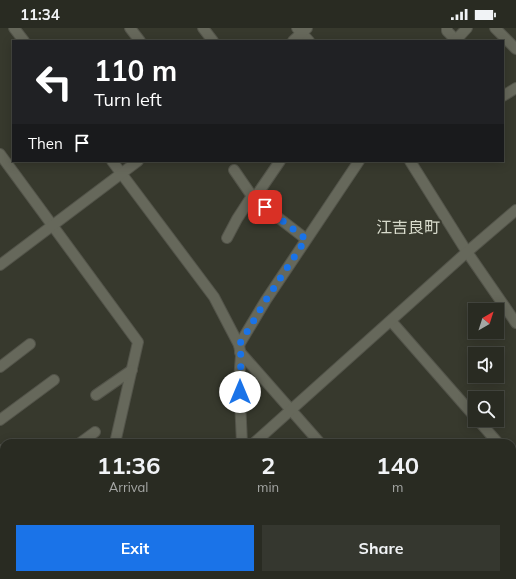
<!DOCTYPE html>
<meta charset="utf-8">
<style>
body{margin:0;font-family:Mulish,"Noto Sans JP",sans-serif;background:#35372f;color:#f1f3f6;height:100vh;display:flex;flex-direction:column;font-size:15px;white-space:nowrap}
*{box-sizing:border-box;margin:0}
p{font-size:13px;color:#a5a7a5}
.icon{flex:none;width:22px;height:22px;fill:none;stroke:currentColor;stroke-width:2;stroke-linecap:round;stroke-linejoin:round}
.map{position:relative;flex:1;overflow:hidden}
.sheet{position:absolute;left:0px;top:411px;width:516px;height:140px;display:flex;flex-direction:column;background:#292b22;border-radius:12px 12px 0 0;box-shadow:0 2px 10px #0003,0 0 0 1px #454740}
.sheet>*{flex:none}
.top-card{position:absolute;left:12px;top:12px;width:492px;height:122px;border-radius:0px;box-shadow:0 2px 10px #0003,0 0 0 1px #454740;background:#202124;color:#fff;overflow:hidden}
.needle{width:26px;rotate:39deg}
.buttons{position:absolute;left:468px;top:275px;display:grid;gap:8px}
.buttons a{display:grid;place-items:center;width:36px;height:36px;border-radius:0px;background:#292b22;box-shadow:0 2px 10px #0003,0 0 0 1px #454740;font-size:20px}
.pin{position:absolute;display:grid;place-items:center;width:34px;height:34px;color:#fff;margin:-17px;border-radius:8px;box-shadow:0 2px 6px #0006}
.me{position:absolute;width:44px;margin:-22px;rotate:0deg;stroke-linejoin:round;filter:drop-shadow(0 0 3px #0008)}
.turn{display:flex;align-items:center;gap:14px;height:84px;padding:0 16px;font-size:18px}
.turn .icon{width:52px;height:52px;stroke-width:2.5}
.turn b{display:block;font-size:28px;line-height:34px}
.then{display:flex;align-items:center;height:38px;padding:0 16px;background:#0003;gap:8px;font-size:15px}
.eta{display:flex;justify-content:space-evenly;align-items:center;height:68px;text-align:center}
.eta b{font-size:24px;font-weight:700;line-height:28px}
.action{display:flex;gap:8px;margin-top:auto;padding:8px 16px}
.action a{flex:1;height:46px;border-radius:0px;background:#1a73e8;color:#fff;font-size:16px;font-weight:700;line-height:46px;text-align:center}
.action a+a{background:#35372f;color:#f1f3f6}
.status{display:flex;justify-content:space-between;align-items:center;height:28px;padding:0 20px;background:#292b22;direction:ltr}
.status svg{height:11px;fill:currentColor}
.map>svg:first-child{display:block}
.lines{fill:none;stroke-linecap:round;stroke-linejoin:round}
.minor-casing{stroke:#53544a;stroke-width:12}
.minor{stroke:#66685b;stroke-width:10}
.route{stroke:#1a73e8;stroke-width:7;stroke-dasharray:0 12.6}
.labels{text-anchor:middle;stroke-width:4;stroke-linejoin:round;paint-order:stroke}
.quarter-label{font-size:16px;fill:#d8dbcc;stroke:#37392d}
</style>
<div class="status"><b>11:34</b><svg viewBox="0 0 49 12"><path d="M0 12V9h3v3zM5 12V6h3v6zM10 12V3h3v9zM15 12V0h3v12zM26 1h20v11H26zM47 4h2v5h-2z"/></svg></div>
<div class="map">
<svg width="516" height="551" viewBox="0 0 516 551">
<rect width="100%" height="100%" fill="#37392d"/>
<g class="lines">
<g class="minor-casing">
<g id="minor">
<polyline points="14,0 24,13"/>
<polyline points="130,0 140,13"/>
<polyline points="203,0 213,13"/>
<polyline points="297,0 309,13"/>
<polyline points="447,0 447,3 456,12"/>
<polyline points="495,0 516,21"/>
<polyline points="293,13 307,0"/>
<polyline points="455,13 467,0"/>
<polyline points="503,68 516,60"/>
<polyline points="0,126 138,314 115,415"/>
<polyline points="112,133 214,269 239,317 241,328 239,351 242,415"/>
<polyline points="280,133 254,171 306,211"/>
<polyline points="410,133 467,224 516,295"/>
<polyline points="234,142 254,171"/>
<polyline points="227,210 237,191 252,168"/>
<polyline points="0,237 138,133"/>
<polyline points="391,293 475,389"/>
<polyline points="239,317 266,272 359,133"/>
<polyline points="240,324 320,415"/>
<polyline points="0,339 30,316"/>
<polyline points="96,367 132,342"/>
<polyline points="0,392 54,352"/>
<polyline points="478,392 498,415"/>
<polyline points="80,415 95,404"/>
<polyline points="254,415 467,224 516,182"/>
<polyline points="0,422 4,427"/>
<polyline points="512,431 516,435"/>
<polyline points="512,453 516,449"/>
<polyline points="0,483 4,480"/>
<polyline points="100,547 104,551"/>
<polyline points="248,547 249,551"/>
<polyline points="374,547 379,551"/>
<polyline points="494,547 497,551"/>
<polyline points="83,551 84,547"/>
<polyline points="290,551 295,547"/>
<polyline points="415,551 418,547"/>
</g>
</g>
<use href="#minor" class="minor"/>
</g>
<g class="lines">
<polyline class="route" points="240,364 241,328 239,317 266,272 306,211 265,179"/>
</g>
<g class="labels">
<g class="quarter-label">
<text x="408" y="205">江吉良町</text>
</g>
</g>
</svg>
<div class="buttons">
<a><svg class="needle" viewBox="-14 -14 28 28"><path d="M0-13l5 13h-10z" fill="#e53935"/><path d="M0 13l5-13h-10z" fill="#a5a7a5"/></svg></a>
<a><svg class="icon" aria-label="sound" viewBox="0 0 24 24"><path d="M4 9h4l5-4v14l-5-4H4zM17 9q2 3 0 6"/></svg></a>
<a><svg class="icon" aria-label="search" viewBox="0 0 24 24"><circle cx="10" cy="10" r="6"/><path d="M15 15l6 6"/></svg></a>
</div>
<div class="pin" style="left:265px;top:179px;background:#d93025"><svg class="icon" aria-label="arrive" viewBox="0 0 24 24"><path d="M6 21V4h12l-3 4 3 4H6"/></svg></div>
<svg class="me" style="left:240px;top:364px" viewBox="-20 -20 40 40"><circle r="19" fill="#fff"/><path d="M0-13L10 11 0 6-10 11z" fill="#1a73e8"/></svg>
<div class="top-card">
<div class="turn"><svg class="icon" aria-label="left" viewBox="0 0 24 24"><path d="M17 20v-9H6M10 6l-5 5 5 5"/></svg><div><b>110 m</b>Turn left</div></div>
<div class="then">Then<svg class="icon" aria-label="arrive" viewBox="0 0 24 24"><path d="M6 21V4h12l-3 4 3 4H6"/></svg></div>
</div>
<section class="sheet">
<div class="eta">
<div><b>11:36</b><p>Arrival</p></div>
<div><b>2</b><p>min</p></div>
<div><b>140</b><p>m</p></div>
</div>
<div class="action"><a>Exit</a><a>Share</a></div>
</section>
</div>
